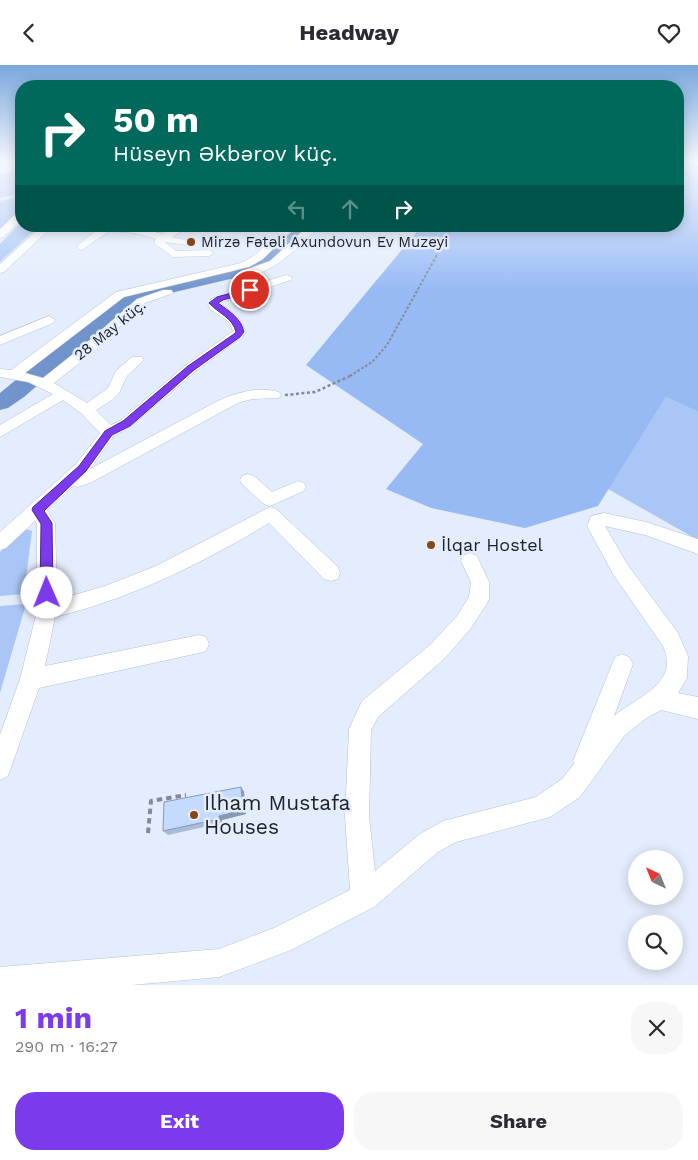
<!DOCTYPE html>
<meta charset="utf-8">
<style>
body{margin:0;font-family:"Work Sans",sans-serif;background:#f7f7f7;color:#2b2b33;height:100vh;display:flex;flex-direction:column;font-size:19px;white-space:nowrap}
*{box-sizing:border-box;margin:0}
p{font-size:16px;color:#7c7c81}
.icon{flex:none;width:28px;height:28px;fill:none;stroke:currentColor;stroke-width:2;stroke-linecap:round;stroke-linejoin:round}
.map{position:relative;height:920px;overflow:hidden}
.side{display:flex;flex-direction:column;background:#fff;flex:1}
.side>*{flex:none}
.top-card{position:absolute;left:15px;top:15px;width:669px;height:152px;border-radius:20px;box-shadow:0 2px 12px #0003;background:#00695c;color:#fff;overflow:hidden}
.needle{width:32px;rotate:317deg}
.fabs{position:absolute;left:628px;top:785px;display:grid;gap:10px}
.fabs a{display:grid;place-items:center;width:55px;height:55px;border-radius:50%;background:#fff;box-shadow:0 2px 12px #0003;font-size:25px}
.pin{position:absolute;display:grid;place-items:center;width:42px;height:42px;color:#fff;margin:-21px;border:2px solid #fff;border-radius:50%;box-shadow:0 1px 5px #0007}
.me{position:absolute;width:55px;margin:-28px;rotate:359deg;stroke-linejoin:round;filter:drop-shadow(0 0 4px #0008)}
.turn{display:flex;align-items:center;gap:18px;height:105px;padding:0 15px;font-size:22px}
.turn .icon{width:65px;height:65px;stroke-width:2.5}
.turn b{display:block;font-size:35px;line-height:42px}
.lanes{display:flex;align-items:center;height:48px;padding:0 15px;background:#0003;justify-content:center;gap:25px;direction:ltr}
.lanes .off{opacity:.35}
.round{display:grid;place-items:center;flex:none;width:52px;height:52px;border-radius:20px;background:#f7f7f7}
.overview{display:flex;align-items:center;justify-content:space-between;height:85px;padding:0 15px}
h1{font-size:30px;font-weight:700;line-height:38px;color:#7c3aed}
.primary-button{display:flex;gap:10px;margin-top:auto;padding:10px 15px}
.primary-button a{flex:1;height:58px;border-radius:20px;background:#7c3aed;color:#fff;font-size:20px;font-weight:700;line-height:58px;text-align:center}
.primary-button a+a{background:#f7f7f7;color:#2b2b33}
header{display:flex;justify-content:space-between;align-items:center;height:65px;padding:0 15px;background:#fff;font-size:22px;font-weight:700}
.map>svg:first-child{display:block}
.green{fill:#aac6f6}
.forest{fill:#97baf5}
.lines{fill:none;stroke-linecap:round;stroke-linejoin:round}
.river{fill:#7294cc;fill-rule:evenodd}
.minor-casing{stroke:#b6bfce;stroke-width:1}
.path-far3{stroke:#848a95;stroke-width:1;stroke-dasharray:2 1;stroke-linecap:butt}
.path-far2{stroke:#848a95;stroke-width:2;stroke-dasharray:2.5 2;stroke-linecap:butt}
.path-far1{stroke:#848a95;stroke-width:2.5;stroke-dasharray:3 2.5;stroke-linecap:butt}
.path{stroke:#848a95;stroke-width:4;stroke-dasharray:5.5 4;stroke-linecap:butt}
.minor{fill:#fff;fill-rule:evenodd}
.wall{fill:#a9bbdb}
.shaded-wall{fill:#8999b2}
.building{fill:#c4daff;stroke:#8999b2}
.route{fill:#7c3aed;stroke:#51269a}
.poi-dot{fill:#894714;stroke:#e4edfd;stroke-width:2}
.labels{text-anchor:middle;stroke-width:5;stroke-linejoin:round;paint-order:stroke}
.far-poi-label{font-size:15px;fill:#1e2127;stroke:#e4edfd;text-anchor:start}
.far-street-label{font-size:15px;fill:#1e2127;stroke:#e4edfd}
.poi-label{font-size:18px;fill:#1e2127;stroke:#e4edfd;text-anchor:start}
.near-poi-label{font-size:21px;fill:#1e2127;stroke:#e4edfd;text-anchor:start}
</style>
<header><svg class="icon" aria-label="back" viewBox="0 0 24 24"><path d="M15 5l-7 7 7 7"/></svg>Headway<svg class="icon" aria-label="heart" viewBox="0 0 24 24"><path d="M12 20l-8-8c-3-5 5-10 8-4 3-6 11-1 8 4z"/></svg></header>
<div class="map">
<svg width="698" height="920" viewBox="0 0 698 920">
<rect width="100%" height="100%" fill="#e4edfd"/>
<g class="green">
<polygon points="21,106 21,128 0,133 0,109"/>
<polygon points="21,131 21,143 0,165 0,136"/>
<polygon points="21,157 21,161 39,161 0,197 0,179"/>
<polygon points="666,332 698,347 698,475 608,424"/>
<polygon points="26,464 32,466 24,529 0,531 0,487"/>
<polygon points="26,539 0,628 0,541"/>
</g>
<polygon class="forest" points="678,98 698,98 698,347 666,332 598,441 525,463 431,443 386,424 423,379 306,300 420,163 423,161 678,161"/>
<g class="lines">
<path class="river" d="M299 161H317L267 202 243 211 141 235 124 245 24 332 8 343 0 345V328L110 237C154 213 207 215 253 195 269 188 285 172 299 161Z"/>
<g class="minor-casing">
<g id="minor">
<polygon points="21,146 21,154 4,172 0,173 0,164 18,147"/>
<polygon points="42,161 53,161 4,207 0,208 0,199"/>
<polygon points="69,161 136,162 162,169 177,161 190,161 172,172 195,177 196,179 195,181 165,177 176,186 209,185 214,188 209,191 173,192 155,179 154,177 156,174 135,168 109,166 82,185 78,184 77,182 78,180 97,165 74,164"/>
<path d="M285 161H296L263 194 249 202 124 232 25 308 43 313 82 282 137 234 163 225H171L173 227 171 229 145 238 92 288 54 318 87 338 108 323 116 306 132 292H142L144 295 127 311 119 328 112 335 96 345 111 360 121 355 186 300 233 266 229 257 210 244 208 241 211 234 283 211 287 210 293 213 291 215 220 238 238 252 246 267 244 270 196 306 131 361 113 372 90 404 214 338C235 328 256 321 279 327L281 330 279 333 252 334 238 338 92 417 78 422 73 421 47 445 55 458 57 535 105 521 156 501 270 442 276 444 338 502 340 508 338 514 331 516 324 514 269 458C201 499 132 533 55 552L45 601 199 570 206 572 209 579 206 586 199 588 39 623 8 711 0 715V670L20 614 37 546V459L35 456 6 483 0 485V467L76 399 100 368 82 349 63 335 0 372V360L53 329 28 317 0 312V304L11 305 116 227 241 198 255 190Z"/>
<path d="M308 161H319C305 178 265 216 242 210L240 208 242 206 270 196Z"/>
<polygon points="309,175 329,180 330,182 325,185 305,180 304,178 305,176"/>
<polygon points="49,251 55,255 53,258 0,280 0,271"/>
<polygon points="248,409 254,411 272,427 298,416 304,418 306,422 304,426 270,441 264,439 242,419 240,415 242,411"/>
<path d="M604 448 646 457 698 474V489L645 470 605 461 627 499 678 568 688 591 687 613 678 628 698 632V654L661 645 645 654 624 671 580 732 550 752 456 777 438 787 374 842 291 885 219 912 132 920H0V902L219 884 274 863 350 825 345 752 349 664 362 636 431 579 457 551 469 532 471 517 461 496 463 491 470 488 477 491 489 517V534L486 540 471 563 445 593 378 652 371 665 369 752 375 806 420 769 443 756 536 732 562 714 574 699 573 696 615 592 622 589 629 592 633 599 614 651C638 631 680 619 663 581L613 509 587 461 591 451Z"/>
</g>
</g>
<g class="path-far3">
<polyline points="0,98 4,98"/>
<polyline points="436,191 453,161"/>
</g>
<polyline class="path-far2" points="350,311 372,297 387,280 437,190"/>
<polyline class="path-far1" points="285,330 315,327 352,310"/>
<polyline class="path" points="148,768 151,736 186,730"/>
<use href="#minor" class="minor"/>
</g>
<polygon class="wall" points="241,722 244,727 246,749 222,755 222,758 168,770 163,766"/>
<polygon class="shaded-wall" points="241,722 244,727 246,749 222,755 222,758 219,754 219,751"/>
<polygon class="building" points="241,722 243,745 219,751 219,754 163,766 164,737"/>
<linearGradient id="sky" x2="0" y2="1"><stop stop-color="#79a7dd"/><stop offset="0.43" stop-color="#f3f7fe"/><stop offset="1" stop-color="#f3f7fe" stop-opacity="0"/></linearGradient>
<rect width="698" height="226" fill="url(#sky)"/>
<path class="route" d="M250 223 254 225 253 227 223 235 218 238C229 246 241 253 244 267L240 272 194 305 130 361 112 370 86 406 44 446 52 458 53 528 51 532 47 533 42 532 40 528 41 459 32 445 33 442 79 401 105 366 123 356 188 301 234 269 236 267C233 253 218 248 209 238L217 232Z"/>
<g class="poi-dot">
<circle cx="191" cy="177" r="5"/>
<circle cx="431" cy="480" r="5"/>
<circle cx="194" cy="750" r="5"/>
</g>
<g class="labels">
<g class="far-poi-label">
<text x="201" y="182">Mirzə Fətəli Axundovun Ev Muzeyi</text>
</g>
<g class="far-street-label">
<text transform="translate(110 265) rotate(-39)" y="5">28 May küç.</text>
</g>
<g class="poi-label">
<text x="441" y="486">İlqar Hostel</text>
</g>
<g class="near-poi-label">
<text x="204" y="745">Ilham Mustafa<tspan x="204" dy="24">Houses</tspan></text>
</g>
</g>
</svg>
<div class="fabs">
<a><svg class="needle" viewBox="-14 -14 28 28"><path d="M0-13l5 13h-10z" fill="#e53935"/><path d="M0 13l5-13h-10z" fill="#7c7c81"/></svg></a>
<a><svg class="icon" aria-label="search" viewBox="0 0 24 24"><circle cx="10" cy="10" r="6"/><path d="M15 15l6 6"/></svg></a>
</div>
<div class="pin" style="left:250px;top:225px;background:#d93025"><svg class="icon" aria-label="arrive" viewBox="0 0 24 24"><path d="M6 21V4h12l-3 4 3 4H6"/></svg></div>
<svg class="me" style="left:47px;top:528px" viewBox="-20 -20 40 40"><circle r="19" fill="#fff"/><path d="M0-13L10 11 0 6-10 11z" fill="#7c3aed"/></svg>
<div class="top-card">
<div class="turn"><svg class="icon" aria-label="right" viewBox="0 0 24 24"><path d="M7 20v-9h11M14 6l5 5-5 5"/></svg><div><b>50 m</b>Hüseyn Əkbərov küç.</div></div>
<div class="lanes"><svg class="icon off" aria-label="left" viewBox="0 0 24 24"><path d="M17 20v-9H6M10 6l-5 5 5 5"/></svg><svg class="icon off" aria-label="ahead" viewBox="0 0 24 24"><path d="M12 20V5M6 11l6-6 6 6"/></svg><svg class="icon" aria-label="right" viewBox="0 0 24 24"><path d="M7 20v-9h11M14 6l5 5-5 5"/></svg></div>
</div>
</div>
<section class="side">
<div class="overview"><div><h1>1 min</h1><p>290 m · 16:27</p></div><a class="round"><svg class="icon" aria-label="close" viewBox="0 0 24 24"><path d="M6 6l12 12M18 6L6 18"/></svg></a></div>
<div class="primary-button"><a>Exit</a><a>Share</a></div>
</section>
